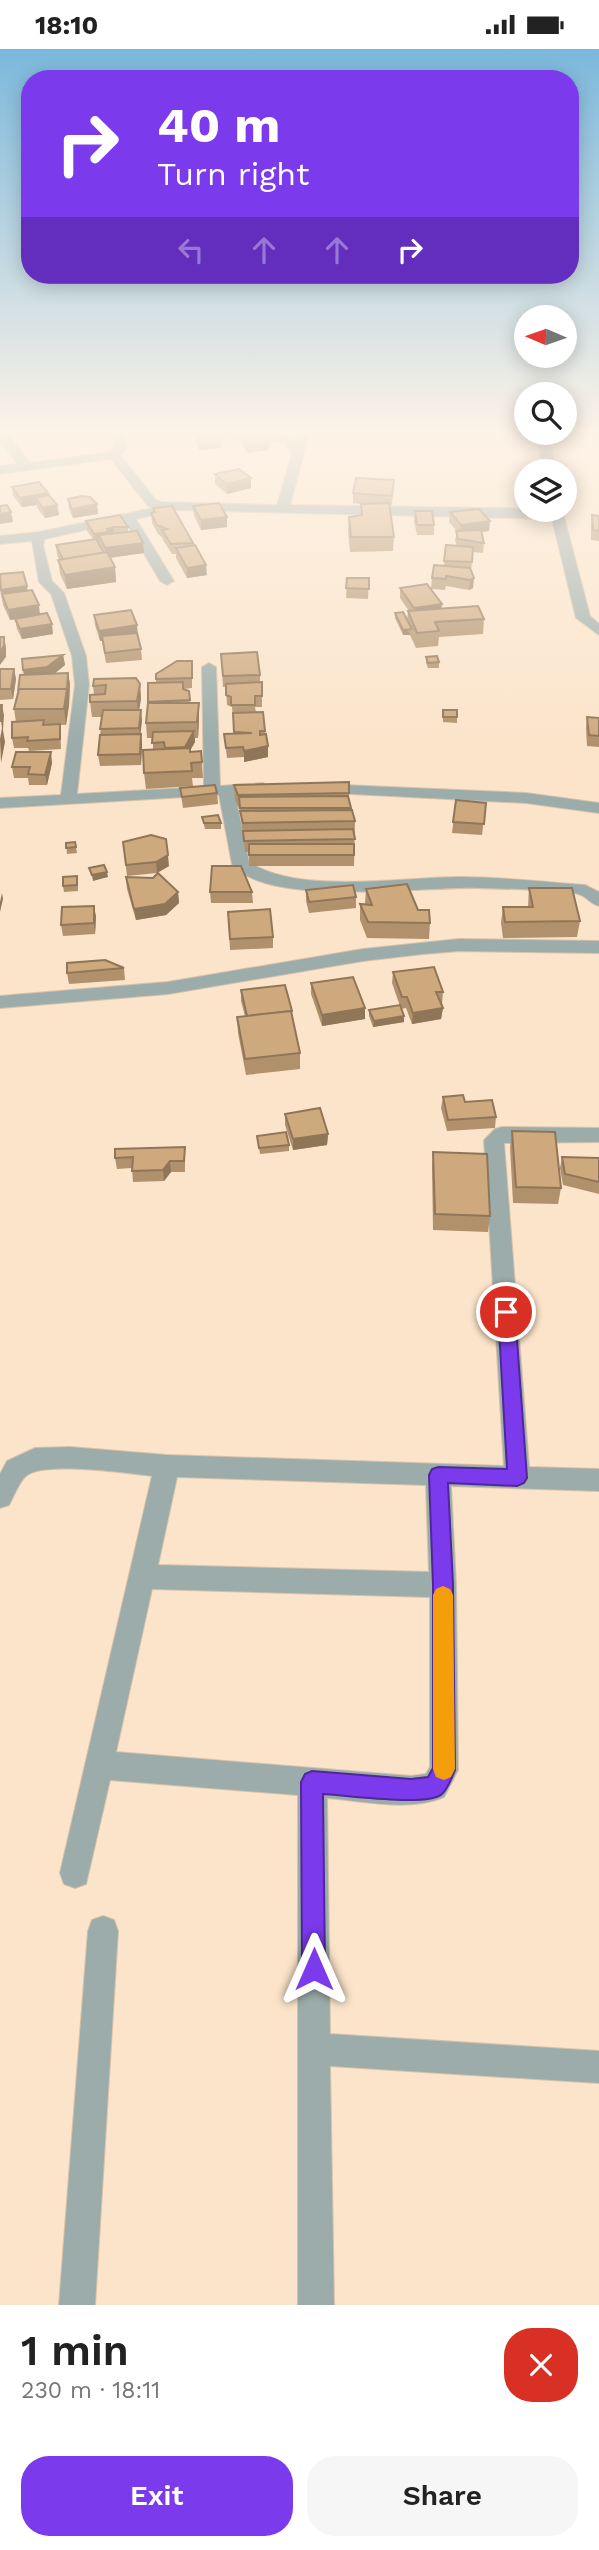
<!DOCTYPE html>
<meta charset="utf-8">
<style>
body{margin:0;font-family:"Work Sans",sans-serif;background:#f6f6f6;color:#222;height:100vh;display:flex;flex-direction:column;font-size:26px;white-space:nowrap}
*{box-sizing:border-box;margin:0}
p{font-size:23px;color:#767676}
.icon{flex:none;width:38px;height:38px;fill:none;stroke:currentColor;stroke-width:2;stroke-linecap:round;stroke-linejoin:round}
.map{position:relative;height:2256px;overflow:hidden}
.panel{display:flex;flex-direction:column;background:#fff;flex:1}
.panel>*{flex:none}
.guide{position:absolute;left:21px;top:21px;width:558px;height:214px;border-radius:28px;box-shadow:0 4px 18px #0003;background:#7c3aed;color:#fff;overflow:hidden}
.needle{width:46px;rotate:272deg}
.fabs{position:absolute;left:514px;top:256px;display:grid;gap:14px}
.fabs a{display:grid;place-items:center;width:63px;height:63px;border-radius:50%;background:#fff;box-shadow:0 4px 18px #0003;font-size:35px}
.pin{position:absolute;display:grid;place-items:center;width:60px;height:60px;color:#fff;margin:-30px;border:4px solid #fff;border-radius:50%;box-shadow:0 2px 7px #0007}
.me{position:absolute;width:77px;margin:-38px;rotate:0deg;stroke-linejoin:round;filter:drop-shadow(0 0 5px #0008)}
.turn{display:flex;align-items:center;gap:24px;height:147px;padding:0 21px;font-size:32px}
.turn .icon{width:91px;height:91px;stroke-width:2.5}
.turn b{display:block;font-size:49px;line-height:60px}
.lanes{display:flex;align-items:center;height:66px;padding:0 21px;background:#0003;justify-content:center;gap:35px;direction:ltr}
.lanes .off{opacity:.35}
.round{display:grid;place-items:center;flex:none;width:74px;height:74px;border-radius:28px;background:#f6f6f6}
.headline{display:flex;align-items:center;justify-content:space-between;height:119px;padding:0 21px}
h1{font-size:42px;font-weight:600;line-height:52px}
.primary-button{display:flex;gap:14px;margin-top:auto;padding:14px 21px}
.primary-button a{flex:1;height:80px;border-radius:28px;background:#7c3aed;color:#fff;font-size:28px;font-weight:600;line-height:80px;text-align:center}
.primary-button a+a{background:#f6f6f6;color:#222}
.status{display:flex;justify-content:space-between;align-items:center;height:49px;padding:0 35px;background:#fff;direction:ltr}
.status svg{height:19px;fill:currentColor}
.map>svg:first-child{display:block}
.lines{fill:none;stroke-linecap:round;stroke-linejoin:round}
.minor-casing{stroke:#d6c2aa;stroke-width:2}
.minor{fill:#9bacaa;fill-rule:evenodd}
.wall{fill:#b1916c}
.shaded-wall{fill:#907658}
.building{fill:#cea97e;stroke:#907658;stroke-width:2}
.route{fill:#7c3aed;stroke:#51269a;stroke-width:2}
.slow{fill:#f59e0b}
</style>
<div class="status"><b>18:10</b><svg viewBox="0 0 49 12"><path d="M0 12V9h3v3zM5 12V6h3v6zM10 12V3h3v9zM15 12V0h3v12zM26 1h20v11H26zM47 4h2v5h-2z"/></svg></div>
<div class="map">
<svg width="599" height="2256" viewBox="0 0 599 2256">
<rect width="100%" height="100%" fill="#fbe4ca"/>
<g class="lines">
<g class="minor-casing">
<g id="minor">
<path d="M112 379H124L127 399 120 406 156 451 162 453 277 456 292 405 284 394 196 387 190 384 196 381 280 387 292 390 295 394 299 379H311L290 456 562 460 590 567 599 575V586L576 569 552 470 174 461 136 470 174 532 167 536 160 532 125 472 45 490 43 496 52 532 64 544 86 607 89 636 77 745 204 738 202 618 209 614 216 618 220 737 263 734 271 739 263 744 235 745 249 813C299 846 402 828 461 828 502 828 544 833 585 836L599 843V857C591 855 588 849 581 846 567 840 498 840 479 839 425 837 267 859 232 815L219 746 0 759V749L61 746 75 636 72 607 51 545 39 533 32 492 0 495V487L39 483 153 459 148 457 111 410 0 425V417L18 415 0 392V385L10 388 30 414 110 403 115 398Z"/>
<polygon points="537,383 549,383 555,422 543,422"/>
<polygon points="320,735 526,744 599,754 599,764 526,754 314,743 312,740 314,737"/>
<polygon points="459,890 599,892 599,904 459,902 423,905 363,912 168,945 0,959 0,947 168,933 363,900"/>
<path d="M502 1078 599 1079V1093L504 1094 529 1418 599 1420V1442L451 1437 456 1536 458 1721 444 1748C409 1763 364 1752 327 1749L330 1985 599 2002V2034L330 2017 334 2256H298V1746L110 1731 86 1835 75 1839 64 1835 60 1824 152 1427C127 1424 44 1412 26 1427 19 1433 14 1447 9 1456L0 1459V1425L7 1412 35 1399 70 1398 167 1406 504 1417 484 1091 495 1080ZM177 1428 426 1436 429 1523 158 1516ZM152 1540 430 1548V1718L426 1725 411 1727 116 1703Z"/>
<polygon points="103,1867 114,1871 118,1882 95,2256 59,2256 88,1882 92,1871"/>
</g>
</g>
<use href="#minor" class="minor"/>
</g>
<g class="wall">
<polygon points="196,383 221,399 199,401 196,393"/>
<polygon points="242,386 269,391 269,401 247,404 242,395"/>
<polygon points="215,425 251,429 251,439 227,445 215,435"/>
<polygon points="394,431 392,456 389,456 394,488 393,502 350,503 348,482 349,468 361,466 361,455 353,454 353,444"/>
<polygon points="12,438 48,444 48,446 59,466 45,469 37,459 37,456 22,458 13,447"/>
<polygon points="68,450 97,455 98,465 73,469 69,460"/>
<polygon points="193,457 227,468 227,478 201,481 194,467"/>
<polygon points="153,459 193,494 194,497 207,526 187,529 176,509 176,505 172,505 163,491 162,488 158,485 152,474 151,464 153,463"/>
<polygon points="415,462 434,476 434,486 417,486 414,472"/>
<polygon points="450,463 490,472 489,482 481,483 484,494 483,504 473,503 471,521 473,539 469,541 446,537 445,541 431,540 432,529 444,517 446,496 457,497 455,492 457,482 449,473"/>
<polygon points="592,466 599,467 599,492 591,491 591,476"/>
<polygon points="86,472 128,478 128,483 143,494 144,504 110,509 115,518 116,533 67,540 60,525 58,511 59,510 57,506 56,496 93,490 87,482"/>
<polygon points="0,525 28,541 40,565 53,585 22,590 17,580 15,570 10,571 3,556 0,541"/>
<polygon points="347,529 369,529 368,550 346,549"/>
<polygon points="400,539 441,560 484,570 483,585 439,588 438,597 416,599 410,586 403,586 395,569 395,564 407,571 408,562 409,562 400,549"/>
<polygon points="94,566 138,586 141,600 142,611 106,614 102,592 100,592 95,576"/>
<polygon points="221,605 260,626 260,633 262,633 262,658 255,658 256,663 263,663 268,708 244,713 244,708 227,709 224,685 234,685 232,658 227,656 226,638 223,638"/>
<polygon points="63,606 65,616 54,625 68,624 70,635 69,656 66,676 60,676 61,700 29,702 28,699 14,699 12,689 16,673 14,660 24,626 22,610"/>
<polygon points="426,608 439,613 439,619 428,619 426,614"/>
<polygon points="192,612 192,639 183,640 189,642 190,654 199,669 198,689 195,689 195,693 190,701 190,703 201,702 203,729 192,729 193,737 146,740 144,724 153,701 153,689 147,689 146,674 148,654 148,634 156,634 156,625"/>
<polygon points="0,620 14,620 16,630 13,650 0,651"/>
<polygon points="140,635 141,650 139,661 142,671 140,685 142,696 141,716 100,717 98,706 102,668 92,668 90,653 94,645 93,637"/>
<polygon points="443,661 457,668 457,674 443,673"/>
<polygon points="587,668 599,669 599,698 587,697 586,679"/>
<polygon points="52,714 47,736 29,736 28,729 14,729 12,718"/>
<polygon points="349,733 349,753 351,761 355,772 354,817 249,817 249,803 245,803 240,761 235,751 234,736"/>
<polygon points="180,739 217,744 218,755 183,759"/>
<polygon points="456,751 486,754 482,786 452,784"/>
<polygon points="202,768 221,774 221,780 205,780"/>
<polygon points="75,793 77,804 67,805 66,794"/>
<polygon points="123,793 169,817 157,824 127,827"/>
<polygon points="126,828 178,843 179,854 166,866 136,871 127,840"/>
<polygon points="78,833 78,842 64,843 63,837"/>
<polygon points="529,839 580,872 577,888 503,889 501,874 503,858 528,858"/>
<polygon points="366,840 418,861 430,874 429,890 367,889 360,871 360,855 365,855"/>
<polygon points="306,841 356,848 356,859 309,864 306,852"/>
<polygon points="210,843 252,843 253,854 211,854"/>
<polygon points="94,857 96,868 95,885 63,887 61,876"/>
<polygon points="228,863 273,888 273,899 230,901"/>
<polygon points="124,919 125,931 69,935 67,924"/>
<polygon points="393,923 443,943 442,955 441,955 443,959 441,970 412,975 406,959 401,960 392,934"/>
<polygon points="311,934 365,970 322,977 311,945"/>
<polygon points="241,941 292,962 292,968 300,1004 300,1020 246,1026 238,984 237,968 245,967 241,952"/>
<polygon points="369,961 404,967 404,973 373,978 369,967"/>
<polygon points="443,1048 465,1053 496,1068 495,1079 447,1082 441,1059"/>
<polygon points="285,1065 328,1085 327,1096 293,1101 285,1076"/>
<polygon points="512,1082 561,1139 558,1155 513,1154 510,1098"/>
<polygon points="257,1087 289,1096 289,1102 260,1105"/>
<polygon points="185,1098 185,1123 171,1123 164,1132 133,1133 132,1119 117,1120 115,1109"/>
<polygon points="433,1103 490,1167 488,1183 433,1181 432,1119"/>
<polygon points="562,1108 599,1109 599,1145 563,1136 560,1119"/>
</g>
<g class="shaded-wall">
<polygon points="221,389 221,399 199,401 199,391"/>
<polygon points="269,391 269,401 247,404 247,394"/>
<polygon points="251,429 251,439 227,445 226,435"/>
<polygon points="48,444 49,453 36,449 37,456 22,458 20,449"/>
<polygon points="97,455 98,465 73,469 72,460"/>
<polygon points="57,456 59,466 45,469 43,459"/>
<polygon points="11,463 13,473 0,475 0,465"/>
<polygon points="227,468 227,478 201,481 201,471"/>
<polygon points="490,472 489,482 460,486 461,476"/>
<polygon points="114,478 114,488 99,486 100,494 95,495 94,485"/>
<polygon points="143,494 144,504 106,509 105,499"/>
<polygon points="206,516 207,526 187,529 187,519"/>
<polygon points="115,518 116,533 67,540 65,526"/>
<polygon points="474,529 473,539 469,541 470,531"/>
<polygon points="27,537 28,547 2,546 1,541"/>
<polygon points="442,555 441,565 414,569 414,559"/>
<polygon points="39,556 40,566 10,571 8,561"/>
<polygon points="52,575 53,585 22,590 20,580"/>
<polygon points="137,576 138,586 100,592 99,582"/>
<polygon points="403,581 408,581 410,586 403,586"/>
<polygon points="4,588 6,598 6,608 0,616 0,603"/>
<polygon points="63,606 65,616 49,629 25,631 23,621"/>
<polygon points="14,620 16,630 13,650 11,640"/>
<polygon points="68,624 70,635 69,656 66,676 64,660"/>
<polygon points="140,635 141,650 138,667 137,652"/>
<polygon points="199,654 199,669 198,689 197,673"/>
<polygon points="2,656 4,666 3,681 5,693 1,714 0,690 2,679 1,672"/>
<polygon points="141,661 142,671 140,690 139,679"/>
<polygon points="194,682 195,693 186,709 185,698"/>
<polygon points="141,685 142,696 141,716 140,705"/>
<polygon points="268,697 268,708 244,713 244,702"/>
<polygon points="51,703 52,714 47,736 45,726"/>
<polygon points="168,806 169,817 157,824 156,813"/>
<polygon points="107,823 108,828 93,832 92,826"/>
<polygon points="178,843 179,854 166,866 136,871 134,860"/>
<polygon points="2,844 3,850 0,863 0,853"/>
<polygon points="94,857 96,868 95,885 94,874"/>
<polygon points="365,959 365,970 322,977 322,966"/>
<polygon points="443,959 441,970 412,975 413,964"/>
<polygon points="404,967 404,973 373,978 374,972"/>
<polygon points="328,1085 327,1096 293,1101 293,1090"/>
<polygon points="170,1112 171,1123 164,1132 163,1121"/>
</g>
<g class="building">
<polygon points="218,381 221,389 199,391 196,383"/>
<polygon points="264,383 269,391 247,394 242,386"/>
<polygon points="239,420 251,429 226,435 215,425"/>
<polygon points="356,429 394,431 392,447 353,444"/>
<polygon points="39,433 48,444 20,449 12,438"/>
<polygon points="49,446 57,456 43,459 36,449"/>
<polygon points="82,447 90,448 97,455 72,460 68,450"/>
<polygon points="219,454 227,468 201,471 193,457"/>
<polygon points="389,454 394,488 351,488 349,468 362,466 361,455"/>
<polygon points="7,456 11,463 0,465 0,457"/>
<polygon points="172,457 193,494 171,495 162,481 167,480 157,476 151,464 155,463 153,459"/>
<polygon points="479,460 490,472 461,476 450,463"/>
<polygon points="415,462 432,462 434,476 417,476"/>
<polygon points="120,466 128,478 114,478 107,480 108,483 94,485 86,472"/>
<polygon points="592,466 599,467 599,482 593,481"/>
<polygon points="481,481 484,494 458,490 456,482"/>
<polygon points="137,482 143,494 105,499 99,486"/>
<polygon points="96,490 104,504 63,510 56,496"/>
<polygon points="195,496 206,516 187,519 176,499"/>
<polygon points="446,496 473,498 472,513 444,512"/>
<polygon points="107,503 115,518 65,526 58,511"/>
<polygon points="434,516 470,519 474,529 470,531 446,527 446,530 432,529"/>
<polygon points="23,523 27,537 1,541 0,525"/>
<polygon points="347,529 369,529 369,540 346,539"/>
<polygon points="427,535 442,555 414,559 400,539"/>
<polygon points="32,541 39,556 8,561 2,545"/>
<polygon points="478,557 484,570 435,573 439,582 417,584 408,562"/>
<polygon points="131,561 137,576 99,582 94,566"/>
<polygon points="403,563 412,580 403,581 395,564"/>
<polygon points="47,564 52,575 20,580 15,570"/>
<polygon points="137,584 141,600 105,604 102,587"/>
<polygon points="0,588 4,588 4,597 0,603"/>
<polygon points="257,603 260,626 223,627 221,605"/>
<polygon points="63,606 47,618 23,621 22,610"/>
<polygon points="437,607 439,613 428,614 426,608"/>
<polygon points="177,612 192,612 192,629 156,630 156,625"/>
<polygon points="0,620 14,620 11,640 0,640"/>
<polygon points="68,624 67,640 19,640 18,642 20,626"/>
<polygon points="136,629 140,635 137,652 90,653 90,646 105,645 106,636 93,637 94,630"/>
<polygon points="183,633 183,640 189,642 190,651 148,653 148,634"/>
<polygon points="262,633 262,647 255,647 255,656 231,656 231,648 226,646 226,635"/>
<polygon points="19,640 67,640 64,660 14,660"/>
<polygon points="148,654 199,654 197,673 146,674"/>
<polygon points="0,656 2,656 1,672 0,672"/>
<polygon points="103,661 141,661 139,679 100,680"/>
<rect x="443" y="661" width="14" height="7"/>
<polygon points="263,663 265,682 260,682 260,686 266,685 268,697 244,702 243,698 226,699 224,685 252,684 234,683 233,664"/>
<polygon points="587,668 599,669 599,687 589,686"/>
<polygon points="44,671 43,676 60,675 60,690 27,692 28,688 12,689 12,673"/>
<polygon points="194,682 185,698 165,699 164,693 152,694 153,683"/>
<polygon points="141,685 140,705 98,706 100,686"/>
<polygon points="190,699 190,703 201,702 202,713 191,714 192,722 144,724 143,701"/>
<polygon points="16,703 51,703 45,726 28,725 30,718 12,718"/>
<polygon points="349,733 349,744 238,746 234,736"/>
<polygon points="215,736 217,744 182,748 180,739"/>
<polygon points="348,747 351,759 240,759 239,748"/>
<polygon points="456,751 486,754 484,775 453,773"/>
<polygon points="352,761 355,772 243,774 240,762"/>
<polygon points="218,766 221,774 204,774 202,768"/>
<polygon points="353,780 355,790 244,792 243,782"/>
<polygon points="151,786 166,790 168,806 156,813 126,816 123,793"/>
<polygon points="75,793 76,798 66,799 66,794"/>
<rect x="249" y="795" width="105" height="11"/>
<polygon points="104,816 107,823 92,826 89,819"/>
<polygon points="212,817 241,817 252,843 210,843"/>
<polygon points="158,824 178,843 165,855 134,860 126,828 153,829"/>
<polygon points="77,827 77,836 63,837 63,828"/>
<polygon points="407,835 418,861 429,861 430,874 368,873 360,855 372,856 366,840"/>
<polygon points="353,836 356,848 309,853 306,841"/>
<polygon points="529,839 572,839 580,872 505,873 503,858 533,858"/>
<polygon points="94,857 94,874 61,876 62,858"/>
<polygon points="270,860 273,888 230,890 228,863"/>
<polygon points="105,911 124,919 67,924 67,914"/>
<polygon points="434,918 443,943 436,943 443,959 413,964 407,948 402,948 393,923"/>
<polygon points="353,928 365,959 322,966 311,934"/>
<polygon points="285,936 292,962 247,967 241,941"/>
<polygon points="400,956 404,967 374,972 369,961"/>
<polygon points="291,962 300,1004 245,1010 237,968"/>
<polygon points="463,1046 465,1053 492,1051 496,1068 448,1071 443,1048"/>
<polygon points="320,1059 328,1085 293,1090 285,1065"/>
<polygon points="512,1082 555,1083 561,1139 516,1138"/>
<polygon points="286,1083 289,1096 259,1099 257,1087"/>
<polygon points="185,1098 184,1112 170,1112 163,1121 132,1122 133,1108 115,1109 115,1100"/>
<polygon points="433,1103 487,1105 490,1167 435,1165"/>
<polygon points="562,1108 599,1109 599,1133 565,1125"/>
</g>
<linearGradient id="sky" x2="0" y2="1"><stop stop-color="#7bb8dc"/><stop offset="0.55" stop-color="#fdf3e7"/><stop offset="1" stop-color="#fdf3e7" stop-opacity="0"/></linearGradient>
<rect width="599" height="695" fill="url(#sky)"/>
<path class="route" d="M506 1256 512 1258 515 1263 527 1429 524 1434 517 1437 448 1434 453 1536 455 1721C452 1728 448 1740 442 1745 429 1758 344 1746 323 1745L325 1920 322 1928 314 1932 305 1928 302 1920 301 1733 305 1725 312 1722 411 1730 428 1728 433 1719V1536L429 1426 432 1420 438 1418 507 1420 498 1263 500 1258Z"/>
<polygon class="slow" points="443,1537 450,1540 453,1546 455,1720 451,1728 444,1731 436,1728 433,1720 433,1546 436,1540"/>
</svg>
<div class="fabs">
<a><svg class="needle" viewBox="-14 -14 28 28"><path d="M0-13l5 13h-10z" fill="#e53935"/><path d="M0 13l5-13h-10z" fill="#767676"/></svg></a>
<a><svg class="icon" aria-label="search" viewBox="0 0 24 24"><circle cx="10" cy="10" r="6"/><path d="M15 15l6 6"/></svg></a>
<a><svg class="icon" aria-label="layers" viewBox="0 0 24 24"><path d="M12 4l9 5-9 5-9-5zM3 14l9 5 9-5"/></svg></a>
</div>
<div class="pin" style="left:506px;top:1263px;background:#d93025"><svg class="icon" aria-label="arrive" viewBox="0 0 24 24"><path d="M6 21V4h12l-3 4 3 4H6"/></svg></div>
<svg class="me" style="left:314px;top:1920px" viewBox="-20 -20 40 40"><path d="M0-17L14 15 0 8-14 15z" fill="#7c3aed" stroke="#fff" stroke-width="4"/></svg>
<div class="guide">
<div class="turn"><svg class="icon" aria-label="right" viewBox="0 0 24 24"><path d="M7 20v-9h11M14 6l5 5-5 5"/></svg><div><b>40 m</b>Turn right</div></div>
<div class="lanes"><svg class="icon off" aria-label="left" viewBox="0 0 24 24"><path d="M17 20v-9H6M10 6l-5 5 5 5"/></svg><svg class="icon off" aria-label="ahead" viewBox="0 0 24 24"><path d="M12 20V5M6 11l6-6 6 6"/></svg><svg class="icon off" aria-label="ahead" viewBox="0 0 24 24"><path d="M12 20V5M6 11l6-6 6 6"/></svg><svg class="icon" aria-label="right" viewBox="0 0 24 24"><path d="M7 20v-9h11M14 6l5 5-5 5"/></svg></div>
</div>
</div>
<section class="panel">
<div class="headline"><div><h1>1 min</h1><p>230 m · 18:11</p></div><a class="round" style="background:#d93025;color:#fff"><svg class="icon" aria-label="close" viewBox="0 0 24 24"><path d="M6 6l12 12M18 6L6 18"/></svg></a></div>
<div class="primary-button"><a>Exit</a><a>Share</a></div>
</section>
